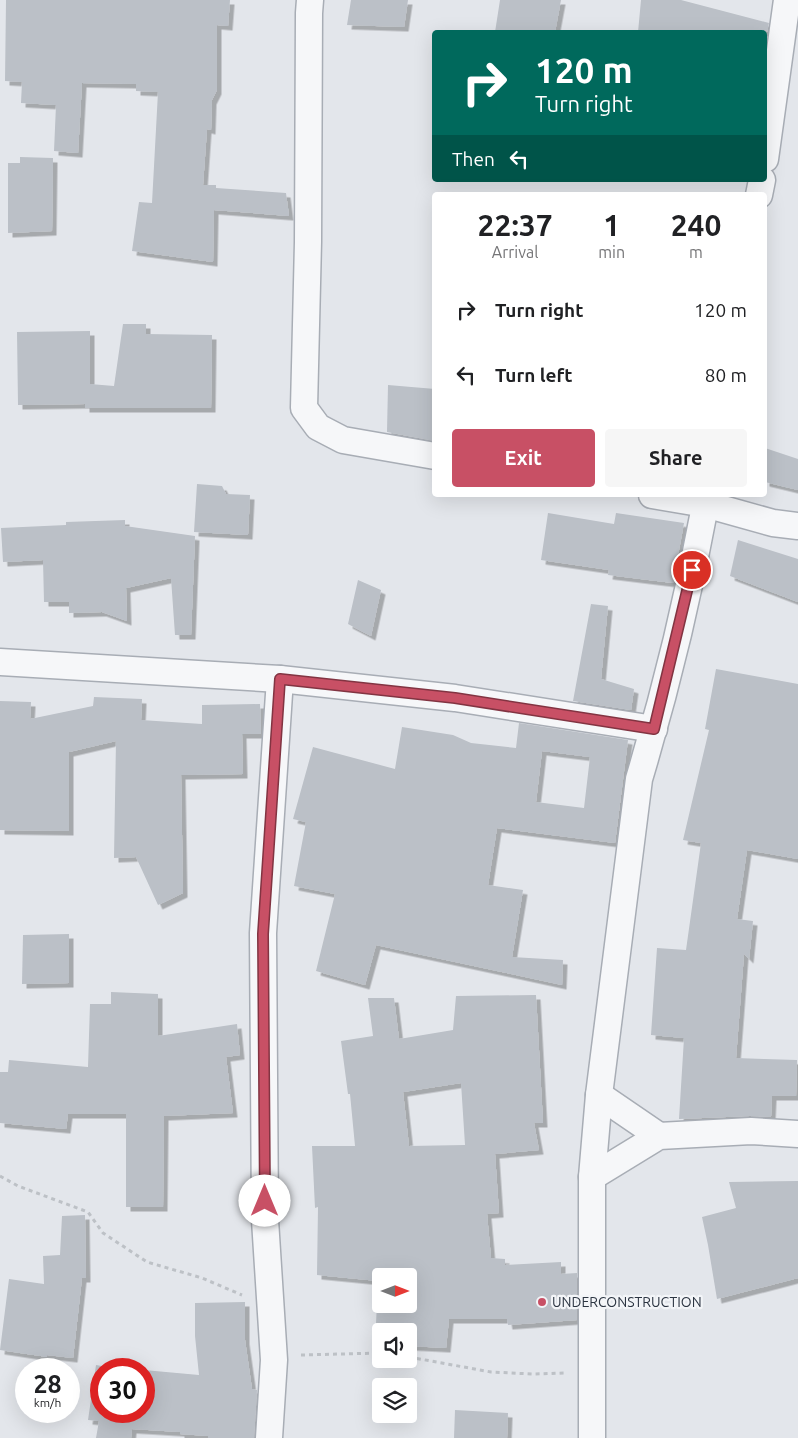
<!DOCTYPE html>
<style>
body{margin:0;font-family:Ubuntu,sans-serif;background:#f6f6f6;color:#202124;height:100vh;display:flex;flex-direction:column;font-size:19px;white-space:nowrap}
*{box-sizing:border-box;margin:0}
p{font-size:16px;color:#757577}
.icon{flex:none;width:28px;height:28px;fill:none;stroke:currentColor;stroke-width:2;stroke-linecap:round;stroke-linejoin:round}
.map{position:relative;flex:1;overflow:hidden}
.sheet{position:absolute;left:432px;top:192px;width:335px;height:305px;display:flex;flex-direction:column;background:#fff;border-radius:5px;box-shadow:0 5px 20px #0002}
.sheet>*{flex:none}
.hud{position:absolute;left:432px;top:30px;width:335px;height:152px;border-radius:5px;box-shadow:0 5px 20px #0002;background:#00695c;color:#fff;overflow:hidden}
.needle{width:32px;rotate:90deg}
.controls{position:absolute;left:372px;top:1268px;display:grid;gap:10px}
.controls a{display:grid;place-items:center;width:45px;height:45px;border-radius:5px;background:#fff;box-shadow:0 5px 20px #0002;font-size:25px}
.speed{position:absolute;left:15px;top:1358px;display:flex;gap:10px;font-size:25px;font-weight:700;text-align:center}
.speed>*{display:grid;place-content:center;width:65px;height:65px;border-radius:50%;background:#fff;box-shadow:0 5px 20px #0002;line-height:1}
.speed small{font-size:12px;font-weight:400}
.speed .limit{border:8px solid #d22;background:#fff;color:#111}
.pin{position:absolute;display:grid;place-items:center;width:42px;height:42px;color:#fff;margin:-21px;border:2px solid #fff;border-radius:50%;box-shadow:0 1px 5px #0007}
.me{position:absolute;width:55px;margin:-28px;rotate:0deg;stroke-linejoin:round;filter:drop-shadow(0 0 4px #0008)}
.turn{display:flex;align-items:center;gap:18px;height:105px;padding:0 20px;font-size:22px}
.turn .icon{width:65px;height:65px;stroke-width:2.5}
.turn b{display:block;font-size:35px;line-height:42px}
.then{display:flex;align-items:center;height:48px;padding:0 20px;background:#0003;gap:10px;font-size:19px}
.eta{display:flex;justify-content:space-evenly;align-items:center;height:85px;text-align:center}
.eta b{font-size:30px;font-weight:600;line-height:35px}
.button{display:flex;gap:10px;margin-top:auto;padding:10px 20px}
.button a{flex:1;height:58px;border-radius:5px;background:#c85065;color:#fff;font-size:20px;font-weight:600;line-height:58px;text-align:center}
.button a+a{background:#f6f6f6;color:#202124}
ul{padding:0;list-style:none}
li{display:flex;align-items:center;gap:15px;height:65px;padding:0 20px}
li div{flex:1}
li b{display:block;font-size:19px}
li em{font-style:normal}
.map>svg:first-child{display:block}
.building{fill:#bbc0c7;fill-rule:evenodd;filter:url(#shadow)}
.lines{fill:none;stroke-linecap:round;stroke-linejoin:round}
.street-casing{stroke:#a8adb5;stroke-width:29}
.path{stroke:#bdc1c6;stroke-width:3;stroke-dasharray:4 4;stroke-linecap:butt}
.street{stroke:#f6f7f9;stroke-width:26}
.route-casing{stroke:#823442;stroke-width:12}
.route{stroke:#c85065;stroke-width:9}
.poi-dot{fill:#c85065;stroke:#f3f5f8;stroke-width:2}
.labels{text-anchor:middle;stroke-width:4.5;stroke-linejoin:round;paint-order:stroke}
.poi-label{font-size:14px;fill:#2c3542;stroke:#f3f5f8;text-anchor:start}
</style>
<div class="map">
<svg width="798" height="1438" viewBox="0 0 798 1438">
<defs>
<filter id="shadow"><feDropShadow dx="4.5" dy="4.5" stdDeviation="0" flood-color="#0004"/></filter>
</defs>
<rect width="100%" height="100%" fill="#e3e6eb"/>
<g class="building">
<polygon points="6,0 230,0 228,26 217,25 217,90 212,100 211,130 207,129 203,185 216,185 216,188 286,193 289,216 214,210 213,262 132,251 139,202 152,203 158,92 136,91 136,84 82,83 78,153 54,151 56,105 21,103 22,82 5,81"/>
<polygon points="351,0 408,0 404,27 347,25"/>
<polygon points="500,0 561,0 555,32 495,32"/>
<polygon points="641,0 681,0 769,23 767,32 638,32"/>
<polygon points="20,157 53,158 52,231 8,233 8,163 20,163"/>
<polygon points="123,324 146,324 146,334 212,335 211,408 85,408 85,404 18,405 17,332 90,331 90,384 114,386"/>
<polygon points="388,385 435,389 435,441 387,432"/>
<polygon points="765,448 798,459 798,490 765,482"/>
<polygon points="197,484 222,486 226,494 250,495 248,535 194,532"/>
<polygon points="548,513 614,524 616,513 684,523 673,583 608,575 609,570 541,560"/>
<polygon points="125,520 125,526 195,536 191,635 175,635 171,578 126,588 127,621 102,612 69,613 69,602 44,602 43,560 3,562 1,528 66,525 66,522"/>
<polygon points="738,540 798,559 798,602 730,576"/>
<polygon points="358,580 381,590 371,636 348,624"/>
<polygon points="591,604 608,606 601,679 634,689 631,710 573,701"/>
<polygon points="716,669 798,684 798,859 747,850 737,919 753,921 749,959 744,954 736,1058 797,1060 796,1096 772,1096 771,1117 750,1116 679,1119 684,1038 651,1035 657,948 686,950 701,843 683,840 709,730 705,729"/>
<polygon points="94,697 142,699 141,720 202,724 202,705 260,704 261,734 242,734 243,774 181,775 183,893 158,905 136,857 114,858 116,741 69,752 69,831 0,830 0,701 31,702 30,719 93,706"/>
<path d="M519 723 628 740 615 843 497 828 488 885 523 890 512 957 563 960 562 985 376 945 365 985 316 971 335 894 294 886 306 822 293 819 313 747 395 769 402 727 453 735 471 743 516 748ZM542 751 590 757 584 808 536 802Z"/>
<polygon points="69,934 69,983 22,984 23,935"/>
<polygon points="111,992 158,994 158,1036 237,1024 240,1055 226,1057 233,1113 164,1116 163,1207 126,1207 126,1114 68,1114 66,1129 0,1123 0,1072 8,1072 9,1060 88,1067 90,1004 111,1004"/>
<path d="M536 995 543 1123H534L539 1150 495 1154 499 1213 487 1214 491 1258 505 1259V1265L561 1262V1274L577 1273V1320L508 1325 507 1319H449L446 1348 409 1346V1331H381V1345H375L378 1281 317 1275 318 1207 315 1208 312 1146H355L350 1094H348L341 1041 373 1036 368 998H394L399 1039 453 1030 456 996ZM461 1083 465 1145 409 1146 403 1092ZM381 1276H409V1304H381Z"/>
<polygon points="798,1181 798,1278 717,1299 708,1245 702,1217 736,1208 729,1182"/>
<polygon points="85,1215 86,1278 82,1278 73,1358 47,1355 47,1357 0,1350 9,1279 44,1284 43,1256 60,1255 62,1216"/>
<polygon points="245,1302 245,1340 252,1389 257,1390 254,1438 208,1438 208,1436 180,1434 180,1432 132,1429 131,1438 96,1438 99,1421 88,1420 96,1365 119,1369 101,1369 101,1411 144,1411 144,1370 199,1375 195,1336 195,1303"/>
<polygon points="455,1410 508,1413 507,1438 454,1438"/>
</g>
<g class="lines">
<g class="street-casing">
<g id="street">
<polyline points="310,0 309,13 308,242 304,408 318,427 343,440 435,456"/>
<polyline points="765,159 787,0"/>
<polyline points="759,195 762,180"/>
<polyline points="652,495 705,504 773,523 798,526"/>
<polyline points="0,662 280,679 455,698 654,729"/>
<polyline points="599,1095 659,1136"/>
<polyline points="592,1177 659,1136 751,1131 798,1134"/>
<polyline points="269,1438 274,1360 265,1220 263,933 280,679"/>
<path d="M592 1438V1177L599 1095 639 779C667 686 690 590 707 495"/>
</g>
</g>
<g class="path">
<polyline points="0,1176 18,1186 88,1212 103,1233 147,1262 202,1278 242,1295"/>
<polyline points="301,1355 381,1353"/>
<polyline points="409,1357 491,1372 532,1374 564,1373"/>
</g>
<use href="#street" class="street"/>
</g>
<g class="lines">
<g class="route-casing">
<polyline id="route" points="265,1201 263,934 280,679 455,698 654,729 692,570"/>
</g>
<use href="#route" class="route"/>
</g>
<circle class="poi-dot" cx="542" cy="1302" r="5"/>
<g class="labels">
<g class="poi-label">
<text x="552" y="1307">UNDERCONSTRUCTION</text>
</g>
</g>
</svg>
<div class="controls">
<a><svg class="needle" viewBox="-14 -14 28 28"><path d="M0-13l5 13h-10z" fill="#e53935"/><path d="M0 13l5-13h-10z" fill="#757577"/></svg></a>
<a><svg class="icon" aria-label="sound" viewBox="0 0 24 24"><path d="M4 9h4l5-4v14l-5-4H4zM17 9q2 3 0 6"/></svg></a>
<a><svg class="icon" aria-label="layers" viewBox="0 0 24 24"><path d="M12 4l9 5-9 5-9-5zM3 14l9 5 9-5"/></svg></a>
</div>
<div class="speed"><div>28<small>km/h</small></div><div class="limit">30</div></div>
<div class="pin" style="left:692px;top:570px;background:#d93025"><svg class="icon" aria-label="arrive" viewBox="0 0 24 24"><path d="M6 21V4h12l-3 4 3 4H6"/></svg></div>
<svg class="me" style="left:265px;top:1201px" viewBox="-20 -20 40 40"><circle r="19" fill="#fff"/><path d="M0-13L10 11 0 6-10 11z" fill="#c85065"/></svg>
<div class="hud">
<div class="turn"><svg class="icon" aria-label="right" viewBox="0 0 24 24"><path d="M7 20v-9h11M14 6l5 5-5 5"/></svg><div><b>120 m</b>Turn right</div></div>
<div class="then">Then<svg class="icon" aria-label="left" viewBox="0 0 24 24"><path d="M17 20v-9H6M10 6l-5 5 5 5"/></svg></div>
</div>
<section class="sheet">
<div class="eta">
<div><b>22:37</b><p>Arrival</p></div>
<div><b>1</b><p>min</p></div>
<div><b>240</b><p>m</p></div>
</div>
<ul>
<li><svg class="icon" aria-label="right" viewBox="0 0 24 24"><path d="M7 20v-9h11M14 6l5 5-5 5"/></svg><div><b>Turn right</b></div><em>120 m</em></li>
<li><svg class="icon" aria-label="left" viewBox="0 0 24 24"><path d="M17 20v-9H6M10 6l-5 5 5 5"/></svg><div><b>Turn left</b></div><em>80 m</em></li>
</ul>
<div class="button"><a>Exit</a><a>Share</a></div>
</section>
</div>
